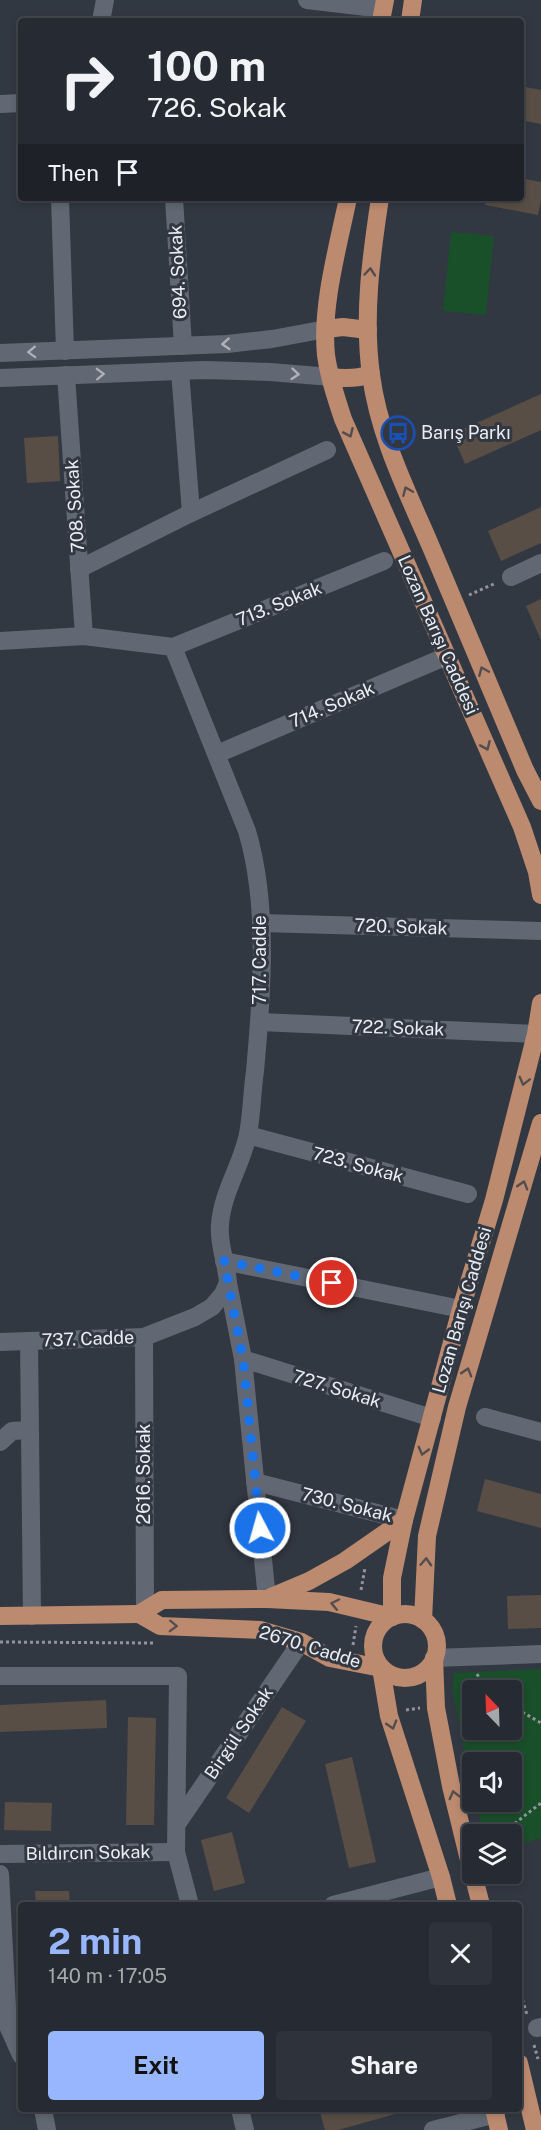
<!DOCTYPE html>
<meta charset="utf-8">
<style>
body{margin:0;font-family:"Public Sans",sans-serif;background:#2e323a;color:#f1f3f6;height:100vh;display:flex;flex-direction:column;font-size:22px;white-space:nowrap}
*{box-sizing:border-box;margin:0}
p{font-size:20px;color:#a4a7ac}
.icon{flex:none;width:33px;height:33px;fill:none;stroke:currentColor;stroke-width:2;stroke-linecap:round;stroke-linejoin:round}
.map{position:relative;flex:1;overflow:hidden}
.panel{position:absolute;left:18px;top:1902px;width:504px;height:210px;display:flex;flex-direction:column;background:#262a32;border-radius:6px;box-shadow:0 3px 9px #0003,0 0 0 2px #42464d}
.panel>*{flex:none}
.banner{position:absolute;left:18px;top:18px;width:506px;height:183px;border-radius:6px;box-shadow:0 3px 9px #0003,0 0 0 2px #42464d;background:#262a32;color:#f1f3f6;overflow:hidden}
.needle{width:39px;rotate:337deg}
.fabs{position:absolute;left:462px;top:1680px;display:grid;gap:12px}
.fabs a{display:grid;place-items:center;width:60px;height:60px;border-radius:6px;background:#262a32;box-shadow:0 3px 9px #0003,0 0 0 2px #42464d;font-size:30px}
.pin{position:absolute;display:grid;place-items:center;width:51px;height:51px;color:#fff;margin:-26px;border:3px solid #fff;border-radius:50%;box-shadow:0 2px 6px #0007}
.me{position:absolute;width:66px;margin:-33px;rotate:354deg;stroke-linejoin:round;filter:drop-shadow(0 0 4px #0008)}
.turn{display:flex;align-items:center;gap:21px;height:126px;padding:0 30px;font-size:27px}
.turn .icon{width:78px;height:78px;stroke-width:2.5}
.turn b{display:block;font-size:42px;line-height:51px}
.then{display:flex;align-items:center;height:57px;padding:0 30px;background:#0003;gap:12px;font-size:22px}
.round{display:grid;place-items:center;flex:none;width:63px;height:63px;border-radius:6px;background:#2e323a}
.head{display:flex;align-items:center;justify-content:space-between;height:102px;padding:0 30px}
h1{font-size:36px;font-weight:700;line-height:45px;color:#98b6fd}
.cta{display:flex;gap:12px;margin-top:auto;padding:12px 30px}
.cta a{flex:1;height:69px;border-radius:6px;background:#98b6fd;color:#111;font-size:24px;font-weight:700;line-height:69px;text-align:center}
.cta a+a{background:#2e323a;color:#f1f3f6}
.map>svg:first-child{display:block}
.green{fill:#194f29;fill-rule:evenodd}
.building{fill:#584e45}
.lines{fill:none;stroke-linecap:round;stroke-linejoin:round}
.path{stroke:#90949d;stroke-width:3;stroke-dasharray:3 3;stroke-linecap:butt}
.minor{stroke:#616873;stroke-width:18}
.major{stroke:#bc8a6f;stroke-width:18}
.oneway{stroke:#544c4d}
.oneway2{stroke:#acb1ba}
.route{stroke:#1a73e8;stroke-width:10;stroke-dasharray:0 18}
.labels{text-anchor:middle;stroke-width:6;stroke-linejoin:round;paint-order:stroke}
.street-label{font-size:18px;fill:#e9edf4;stroke:#323842}
.poi-label{font-size:18px;fill:#e9edf4;stroke:#323842;text-anchor:start}
</style>
<div class="map">
<svg width="541" height="2130" viewBox="0 0 541 2130">
<rect width="100%" height="100%" fill="#323842"/>
<g class="green">
<polygon points="451,232 494,236 486,315 443,311"/>
<path d="M541 1669V1838L512 1847V1834H484L475 1802H512V1762H472V1792L453 1691 454 1673ZM472 1690H512V1730H472Z"/>
</g>
<g class="building">
<polygon points="520,86 541,90 541,124 520,120"/>
<polygon points="520,178 541,182 541,200 538,215 485,205 486,198 520,198"/>
<polygon points="541,394 541,430 465,464 452,434"/>
<polygon points="58,436 60,481 27,483 24,438"/>
<polygon points="541,507 541,543 501,561 488,531"/>
<polygon points="541,599 541,640 526,606"/>
<polygon points="485,1479 541,1494 541,1528 477,1511"/>
<polygon points="541,1595 541,1628 508,1629 507,1596"/>
<polygon points="106,1700 107,1728 0,1732 0,1705"/>
<polygon points="282,1707 306,1721 249,1813 226,1798"/>
<polygon points="128,1717 156,1718 154,1825 126,1825"/>
<polygon points="352,1757 376,1862 349,1868 325,1764"/>
<polygon points="5,1802 52,1803 51,1831 4,1830"/>
<polygon points="232,1832 245,1883 214,1891 201,1840"/>
<polygon points="35,1891 69,1891 70,1905 36,1905"/>
<polygon points="319,2109 398,2109 399,2113 338,2130 325,2130"/>
</g>
<g class="lines">
<g class="path">
<polyline points="469,595 496,583"/>
<polyline points="361,1590 365,1568"/>
<polyline points="439,1626 440,1641"/>
<polyline points="0,1642 154,1643"/>
<polyline points="353,1645 356,1626"/>
<polyline points="477,1674 486,1690"/>
<polyline points="512,1706 541,1723"/>
<polyline points="406,1710 420,1708"/>
<polyline points="509,1834 514,1824 541,1803"/>
<polyline points="519,1988 527,2015"/>
<polyline points="534,2045 538,2059"/>
</g>
<g class="minor">
<polyline points="307,0 383,9"/>
<polyline points="101,21 105,0"/>
<polyline points="0,104 21,103"/>
<polyline points="60,198 65,351"/>
<polyline points="174,198 183,346"/>
<polyline points="0,353 227,344 272,339 326,329"/>
<polyline points="180,371 191,513"/>
<polyline points="66,375 84,636"/>
<polyline points="0,378 204,370 270,372 331,377"/>
<polyline points="79,569 191,513 327,450"/>
<polyline points="511,577 541,563"/>
<polyline points="0,641 84,636 173,647 384,561"/>
<path d="M173 647 247 831C269 905 262 995 255 1071 252 1091 252 1113 248 1134 242 1165 222 1192 220 1225 218 1245 227 1263 228 1283L243 1359 267 1599"/>
<polyline points="217,754 447,656"/>
<polyline points="261,923 541,931"/>
<polyline points="260,1022 536,1034"/>
<polyline points="248,1135 468,1194"/>
<polyline points="224,1261 461,1309"/>
<polyline points="144,1337 145,1610"/>
<polyline points="29,1341 32,1616"/>
<polyline points="0,1342 144,1337 195,1317 212,1307 223,1294 228,1283"/>
<polyline points="243,1359 432,1418"/>
<polyline points="485,1417 541,1432"/>
<polyline points="0,1442 12,1431 29,1430"/>
<polyline points="255,1482 404,1520"/>
<polyline points="434,1658 541,1654"/>
<polyline points="0,1676 178,1676 176,1852 190,1905"/>
<polyline points="177,1824 301,1642"/>
<polyline points="0,1854 176,1852"/>
<polyline points="0,1874 8,2026 21,2055"/>
<polyline points="333,1905 441,1877"/>
<polyline points="537,2028 541,2027"/>
<polyline points="43,2109 47,2130"/>
<polyline points="240,2109 245,2130"/>
<polyline points="433,2130 496,2114"/>
</g>
<g class="major">
<polyline points="381,21 385,0"/>
<polyline points="410,21 413,0"/>
<path d="M348 198C338 247 321 306 326 355 329 377 336 398 343 419L522 827 537 872 541 895"/>
<path d="M380 198C371 257 363 316 371 375 379 436 407 491 431 547 462 621 494 695 525 770L541 801"/>
<polyline points="326,329 343,327 368,330"/>
<path d="M331 377C345 379 357 379 371 374"/>
<polyline points="271,1597 309,1581 345,1561 404,1520"/>
<circle cx="405" cy="1646" r="32"/>
<polyline points="0,1616 139,1614"/>
<polyline points="392,1617 392,1578 404,1520 461,1309 494,1200 536,1034 541,1003"/>
<polyline points="423,1620 427,1536 457,1407 541,1123"/>
<polyline points="434,1658 436,1708 451,1786 472,1872"/>
<polyline points="381,1668 330,1658 301,1642 260,1630 160,1626 139,1614 162,1600 267,1599 329,1602 392,1617"/>
<polyline points="381,1668 389,1716 441,1877 448,1905"/>
<polyline points="473,1874 481,1905"/>
<polyline points="519,2063 535,2130"/>
<polyline points="494,2109 499,2130"/>
</g>
</g>
<defs><path id="oneway-chevron" d="M-2-3.5L2.5 0L-2 3.5" fill="none" stroke-width="1.6" stroke-linecap="round" stroke-linejoin="round" transform="scale(1.5)"/></defs>
<g class="oneway">
<use href="#oneway-chevron" transform="translate(370 272) rotate(-85)"/>
<use href="#oneway-chevron" transform="translate(349 433) rotate(66)"/>
<use href="#oneway-chevron" transform="translate(407 491) rotate(-113)"/>
<use href="#oneway-chevron" transform="translate(483 671) rotate(-113)"/>
<use href="#oneway-chevron" transform="translate(486 746) rotate(66)"/>
<use href="#oneway-chevron" transform="translate(524 1081) rotate(104)"/>
<use href="#oneway-chevron" transform="translate(523 1185) rotate(-73)"/>
<use href="#oneway-chevron" transform="translate(467 1372) rotate(-73)"/>
<use href="#oneway-chevron" transform="translate(423 1451) rotate(105)"/>
<use href="#oneway-chevron" transform="translate(426 1562) rotate(-87)"/>
<use href="#oneway-chevron" transform="translate(335 1604) rotate(-168)"/>
<use href="#oneway-chevron" transform="translate(173 1626) rotate(2)"/>
<use href="#oneway-chevron" transform="translate(392 1725) rotate(73)"/>
<use href="#oneway-chevron" transform="translate(454 1795) rotate(-104)"/>
</g>
<g class="oneway2">
<use href="#oneway-chevron" transform="translate(226 344) rotate(176)"/>
<use href="#oneway-chevron" transform="translate(32 352) rotate(178)"/>
<use href="#oneway-chevron" transform="translate(100 374) rotate(-2)"/>
<use href="#oneway-chevron" transform="translate(295 374) rotate(5)"/>
</g>
<g class="lines">
<polyline class="route" points="260,1528 243,1359 224,1261 332,1283"/>
</g>
<defs>
<g id="bus-ring" transform="scale(1.725)"><circle r="9.5" fill="#323842" stroke="#1a4fb4" stroke-width="1.5"/><path d="M-5-6H5V4H4V6H2V4H-2V6H-4V4H-5ZM-3.5-4V0h7V-4ZM-3.5 1.2v1.5H-2V1.2ZM2 1.2v1.5H3.5V1.2Z" fill="#1a4fb4"/></g>
</defs>
<g fill-rule="evenodd">
<use href="#bus-ring" x="398" y="433"/>
</g>
<g class="labels">
<g class="street-label">
<text transform="translate(178 272) rotate(-93)" y="6">694. Sokak</text>
<text transform="translate(75 506) rotate(-94)" y="6">708. Sokak</text>
<text transform="translate(279 604) rotate(-22)" y="6">713. Sokak</text>
<text transform="translate(438 635) rotate(66)" y="6">Lozan Barışı Caddesi</text>
<text transform="translate(332 705) rotate(-23)" y="6">714. Sokak</text>
<text transform="translate(401 927) rotate(2)" y="6">720. Sokak</text>
<text transform="translate(260 960) rotate(-90)" y="6">717. Cadde</text>
<text transform="translate(398 1028) rotate(2)" y="6">722. Sokak</text>
<text transform="translate(358 1165) rotate(15)" y="6">723. Sokak</text>
<text transform="translate(462 1310) rotate(-74)" y="6">Lozan Barışı Caddesi</text>
<text transform="translate(88 1339) rotate(-2)" y="6">737. Cadde</text>
<text transform="translate(337 1389) rotate(17)" y="6">727. Sokak</text>
<text transform="translate(144 1474) rotate(-90)" y="6">2616. Sokak</text>
<text transform="translate(347 1505) rotate(14)" y="6">730. Sokak</text>
<text transform="translate(310 1647) rotate(17)" y="6">2670. Cadde</text>
<text transform="translate(239 1733) rotate(-56)" y="6">Birgül Sokak</text>
<text transform="translate(88 1853) rotate(-1)" y="6">Bıldırcın Sokak</text>
</g>
<g class="poi-label">
<text x="421" y="439">Barış Parkı</text>
</g>
</g>
</svg>
<div class="fabs">
<a><svg class="needle" viewBox="-14 -14 28 28"><path d="M0-13l5 13h-10z" fill="#e53935"/><path d="M0 13l5-13h-10z" fill="#a4a7ac"/></svg></a>
<a><svg class="icon" aria-label="sound" viewBox="0 0 24 24"><path d="M4 9h4l5-4v14l-5-4H4zM17 9q2 3 0 6"/></svg></a>
<a><svg class="icon" aria-label="layers" viewBox="0 0 24 24"><path d="M12 4l9 5-9 5-9-5zM3 14l9 5 9-5"/></svg></a>
</div>
<div class="pin" style="left:332px;top:1283px;background:#d93025"><svg class="icon" aria-label="arrive" viewBox="0 0 24 24"><path d="M6 21V4h12l-3 4 3 4H6"/></svg></div>
<svg class="me" style="left:260px;top:1528px" viewBox="-20 -20 40 40"><circle r="17" fill="#1a73e8" stroke="#fff" stroke-width="3"/><path d="M0-11L8 9 0 5-8 9z" fill="#fff"/></svg>
<div class="banner">
<div class="turn"><svg class="icon" aria-label="right" viewBox="0 0 24 24"><path d="M7 20v-9h11M14 6l5 5-5 5"/></svg><div><b>100 m</b>726. Sokak</div></div>
<div class="then">Then<svg class="icon" aria-label="arrive" viewBox="0 0 24 24"><path d="M6 21V4h12l-3 4 3 4H6"/></svg></div>
</div>
<section class="panel">
<div class="head"><div><h1>2 min</h1><p>140 m · 17:05</p></div><a class="round"><svg class="icon" aria-label="close" viewBox="0 0 24 24"><path d="M6 6l12 12M18 6L6 18"/></svg></a></div>
<div class="cta"><a>Exit</a><a>Share</a></div>
</section>
</div>
